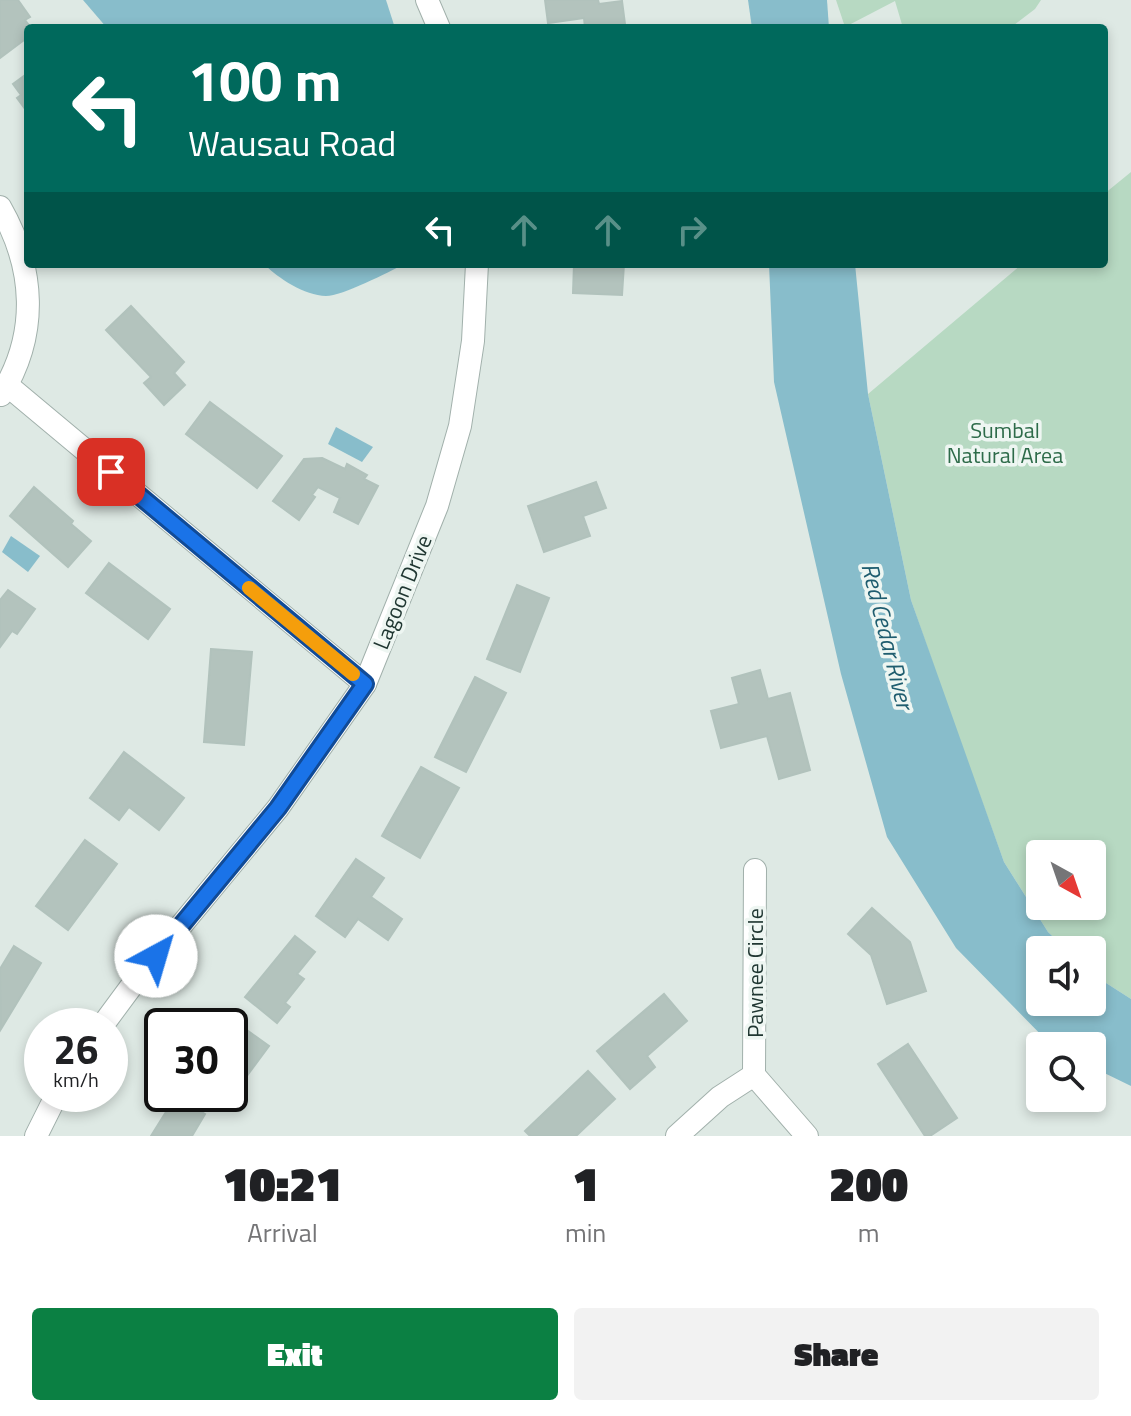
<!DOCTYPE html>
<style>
body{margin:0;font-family:"Titillium Web",sans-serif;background:#f2f2f2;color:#202124;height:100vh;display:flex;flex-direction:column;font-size:30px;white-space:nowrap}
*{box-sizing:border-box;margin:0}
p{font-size:26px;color:#757577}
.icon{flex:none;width:44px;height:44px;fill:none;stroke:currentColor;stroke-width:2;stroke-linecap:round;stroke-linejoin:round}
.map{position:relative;height:1136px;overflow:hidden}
.drawer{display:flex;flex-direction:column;background:#fff;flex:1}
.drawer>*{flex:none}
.guide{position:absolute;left:24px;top:24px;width:1084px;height:244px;border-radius:8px;box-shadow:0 4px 12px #0003;background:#00695c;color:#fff;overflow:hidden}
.needle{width:52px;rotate:140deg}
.buttons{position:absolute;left:1026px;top:840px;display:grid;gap:16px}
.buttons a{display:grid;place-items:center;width:80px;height:80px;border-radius:8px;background:#fff;box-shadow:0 4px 12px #0003;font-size:40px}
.speed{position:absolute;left:24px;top:1008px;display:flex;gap:16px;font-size:40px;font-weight:700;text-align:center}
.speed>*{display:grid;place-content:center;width:104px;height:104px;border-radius:50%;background:#fff;box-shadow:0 4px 12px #0003;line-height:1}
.speed small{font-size:20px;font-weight:400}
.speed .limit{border:4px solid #111;border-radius:12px;background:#fff;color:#111}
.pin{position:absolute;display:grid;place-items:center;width:68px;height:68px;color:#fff;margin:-34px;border-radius:16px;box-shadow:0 4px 12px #0006}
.me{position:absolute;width:88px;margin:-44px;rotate:39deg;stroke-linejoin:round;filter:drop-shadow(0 0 6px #0008)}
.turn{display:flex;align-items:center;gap:28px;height:168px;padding:0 32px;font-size:36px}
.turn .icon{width:104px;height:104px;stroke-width:2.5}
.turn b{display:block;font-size:56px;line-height:68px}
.lanes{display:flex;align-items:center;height:76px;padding:0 32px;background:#0003;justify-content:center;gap:40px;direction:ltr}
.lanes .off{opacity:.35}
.eta{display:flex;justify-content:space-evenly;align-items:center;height:136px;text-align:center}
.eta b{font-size:48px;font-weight:800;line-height:56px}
.primary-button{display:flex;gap:16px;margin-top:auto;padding:16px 32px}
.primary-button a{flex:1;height:92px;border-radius:8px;background:#0b8043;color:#fff;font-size:32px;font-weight:800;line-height:92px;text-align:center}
.primary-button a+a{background:#f2f2f2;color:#202124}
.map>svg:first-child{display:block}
.green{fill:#b7d9c2;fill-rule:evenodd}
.water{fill:#88bdcb}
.building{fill:#b3c3bd;stroke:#b1c2bc;stroke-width:2}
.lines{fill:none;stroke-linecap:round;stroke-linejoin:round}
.street-casing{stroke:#a1b0ab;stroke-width:24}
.street{stroke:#fff;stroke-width:22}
.route-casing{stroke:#114b97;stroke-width:20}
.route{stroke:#1a73e8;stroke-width:14}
.slow{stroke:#f59e0b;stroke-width:14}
.labels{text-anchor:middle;stroke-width:7;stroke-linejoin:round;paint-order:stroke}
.park-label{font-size:22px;fill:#2d6b49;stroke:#eef6f2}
.street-label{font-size:22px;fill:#203732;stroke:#eef6f2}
.water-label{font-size:24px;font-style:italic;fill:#1f5d6f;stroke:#eef6f2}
</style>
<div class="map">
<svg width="1131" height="1136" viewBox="0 0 1131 1136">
<rect width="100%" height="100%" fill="#dee9e4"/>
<g class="green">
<polygon points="836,0 1041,0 1035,9 1010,28 903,28 895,1 845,27"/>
<path d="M1131 172V999L1092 974V950H1067L1048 932 1004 862 949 710 911 600 868 394 1022 264H1104V194ZM1040 854H1092V906H1040Z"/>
</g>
<g class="water">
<polygon points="83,0 386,0 395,28 107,28"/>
<polygon points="748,0 827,0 829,28 752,28"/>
<path d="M264 264H404C389 272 342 296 326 296 304 295 279 279 264 264Z"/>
<polygon points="769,264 855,264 868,394 911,600 1004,862 1048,932 1067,950 1040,950 1040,1002 1092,1002 1092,974 1131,999 1131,1086 1092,1067 1092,1046 1052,1046 956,948 887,837 841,674 774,382"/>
<polygon points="336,427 373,447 362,462 328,444"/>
<polygon points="11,536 40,556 28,572 2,552"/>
</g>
<g class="building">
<polygon points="0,0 18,0 30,17 25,20 31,28 28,28 28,37 0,58"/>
<polygon points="545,0 598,0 599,4 622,1 625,24 609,28 585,28 584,18 548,23"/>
<polygon points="28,73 28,113 17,98 21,95 13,84"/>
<polygon points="574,264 624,264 622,295 573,293"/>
<polygon points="131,306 184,362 174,373 185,385 164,405 144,383 151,377 106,330"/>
<polygon points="210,402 282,456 257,488 186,434"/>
<polygon points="322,458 345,469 347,464 367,475 364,479 378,486 358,524 334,512 340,498 318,487 312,495 315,497 299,520 273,501 304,459"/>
<polygon points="596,482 606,508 583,516 590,536 544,552 528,506"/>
<polygon points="34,487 73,521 71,524 91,541 68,567 10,516"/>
<polygon points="109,563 170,609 148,639 86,593"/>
<polygon points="517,585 549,598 520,672 487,659"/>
<polygon points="8,590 35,609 17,634 12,631 0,647 0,600"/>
<polygon points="211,649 252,652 244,745 204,742"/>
<polygon points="760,670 768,699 790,693 810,770 779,779 767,736 721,748 711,711 739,704 732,678"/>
<polygon points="475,677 506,693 466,772 435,757"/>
<polygon points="124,752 184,798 159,830 129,807 119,820 90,798"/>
<polygon points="421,767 459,788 420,858 382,836"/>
<polygon points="85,840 117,864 68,930 36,906"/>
<polygon points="356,859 384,878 371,897 402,919 388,940 358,919 345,937 316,916"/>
<polygon points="872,908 910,942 926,991 887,1004 871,955 848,934"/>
<polygon points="295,936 315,952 297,974 304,979 285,1003 290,1007 277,1023 245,997"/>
<polygon points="14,946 41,963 1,1029 0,969"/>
<polygon points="664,994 687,1021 647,1056 655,1067 630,1089 597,1051"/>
<polygon points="226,1015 269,1046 223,1108 204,1094 230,1094 230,1026 218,1026"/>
<polygon points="908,1044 957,1118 930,1136 925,1136 878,1064"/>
<polygon points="588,1071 615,1099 576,1136 530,1136 525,1131"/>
<polygon points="176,1096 205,1114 192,1136 151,1136"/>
</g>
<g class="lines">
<g class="street-casing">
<g id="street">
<polyline points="427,0 439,28"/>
<path d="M0 207C35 268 39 334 1 395"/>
<polyline points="7,385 365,684"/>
<polyline points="102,1026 136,980 278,808 365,684 437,506 460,426 473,341 477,264"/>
<polyline points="754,1075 755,870"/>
<polyline points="754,1075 807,1136"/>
<polyline points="36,1136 57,1094"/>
<polyline points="677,1136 720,1097 754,1075"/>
</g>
</g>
<use href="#street" class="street"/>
</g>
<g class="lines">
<g class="route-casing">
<polyline id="route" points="111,472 365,684 278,808 156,956"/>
</g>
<use href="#route" class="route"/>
<polyline class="slow" points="249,588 353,674"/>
</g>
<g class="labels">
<g class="park-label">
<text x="1005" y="438">Sumbal<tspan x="1005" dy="25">Natural Area</tspan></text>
</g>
<g class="street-label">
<text transform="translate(402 592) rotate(-68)" y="8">Lagoon Drive</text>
<text transform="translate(755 973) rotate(-90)" y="8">Pawnee Circle</text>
</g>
<g class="water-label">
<text transform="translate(887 636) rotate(76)" y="8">Red Cedar River</text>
</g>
</g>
</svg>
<div class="buttons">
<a><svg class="needle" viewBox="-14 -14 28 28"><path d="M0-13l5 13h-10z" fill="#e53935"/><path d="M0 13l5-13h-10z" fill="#757577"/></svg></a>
<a><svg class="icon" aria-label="sound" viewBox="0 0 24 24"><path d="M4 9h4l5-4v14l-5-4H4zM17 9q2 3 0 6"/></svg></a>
<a><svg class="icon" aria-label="search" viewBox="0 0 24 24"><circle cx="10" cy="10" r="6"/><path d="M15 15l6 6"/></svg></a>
</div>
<div class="speed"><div>26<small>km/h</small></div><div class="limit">30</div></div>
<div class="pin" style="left:111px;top:472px;background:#d93025"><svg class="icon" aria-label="arrive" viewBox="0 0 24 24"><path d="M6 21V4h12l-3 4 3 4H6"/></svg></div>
<svg class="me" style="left:156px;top:956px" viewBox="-20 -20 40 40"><circle r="19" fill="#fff"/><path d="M0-13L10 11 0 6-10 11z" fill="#1a73e8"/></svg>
<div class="guide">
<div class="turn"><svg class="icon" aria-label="left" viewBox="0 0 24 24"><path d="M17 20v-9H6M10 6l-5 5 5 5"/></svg><div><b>100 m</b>Wausau Road</div></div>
<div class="lanes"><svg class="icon" aria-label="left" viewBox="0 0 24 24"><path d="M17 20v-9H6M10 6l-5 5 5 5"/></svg><svg class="icon off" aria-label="ahead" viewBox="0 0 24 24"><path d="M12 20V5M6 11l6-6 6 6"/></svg><svg class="icon off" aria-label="ahead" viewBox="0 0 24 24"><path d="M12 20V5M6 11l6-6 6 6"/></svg><svg class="icon off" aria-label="right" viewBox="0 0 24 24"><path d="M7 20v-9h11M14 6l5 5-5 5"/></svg></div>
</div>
</div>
<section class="drawer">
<div class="eta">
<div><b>10:21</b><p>Arrival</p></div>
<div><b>1</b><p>min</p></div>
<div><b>200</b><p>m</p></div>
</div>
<div class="primary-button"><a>Exit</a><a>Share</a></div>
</section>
